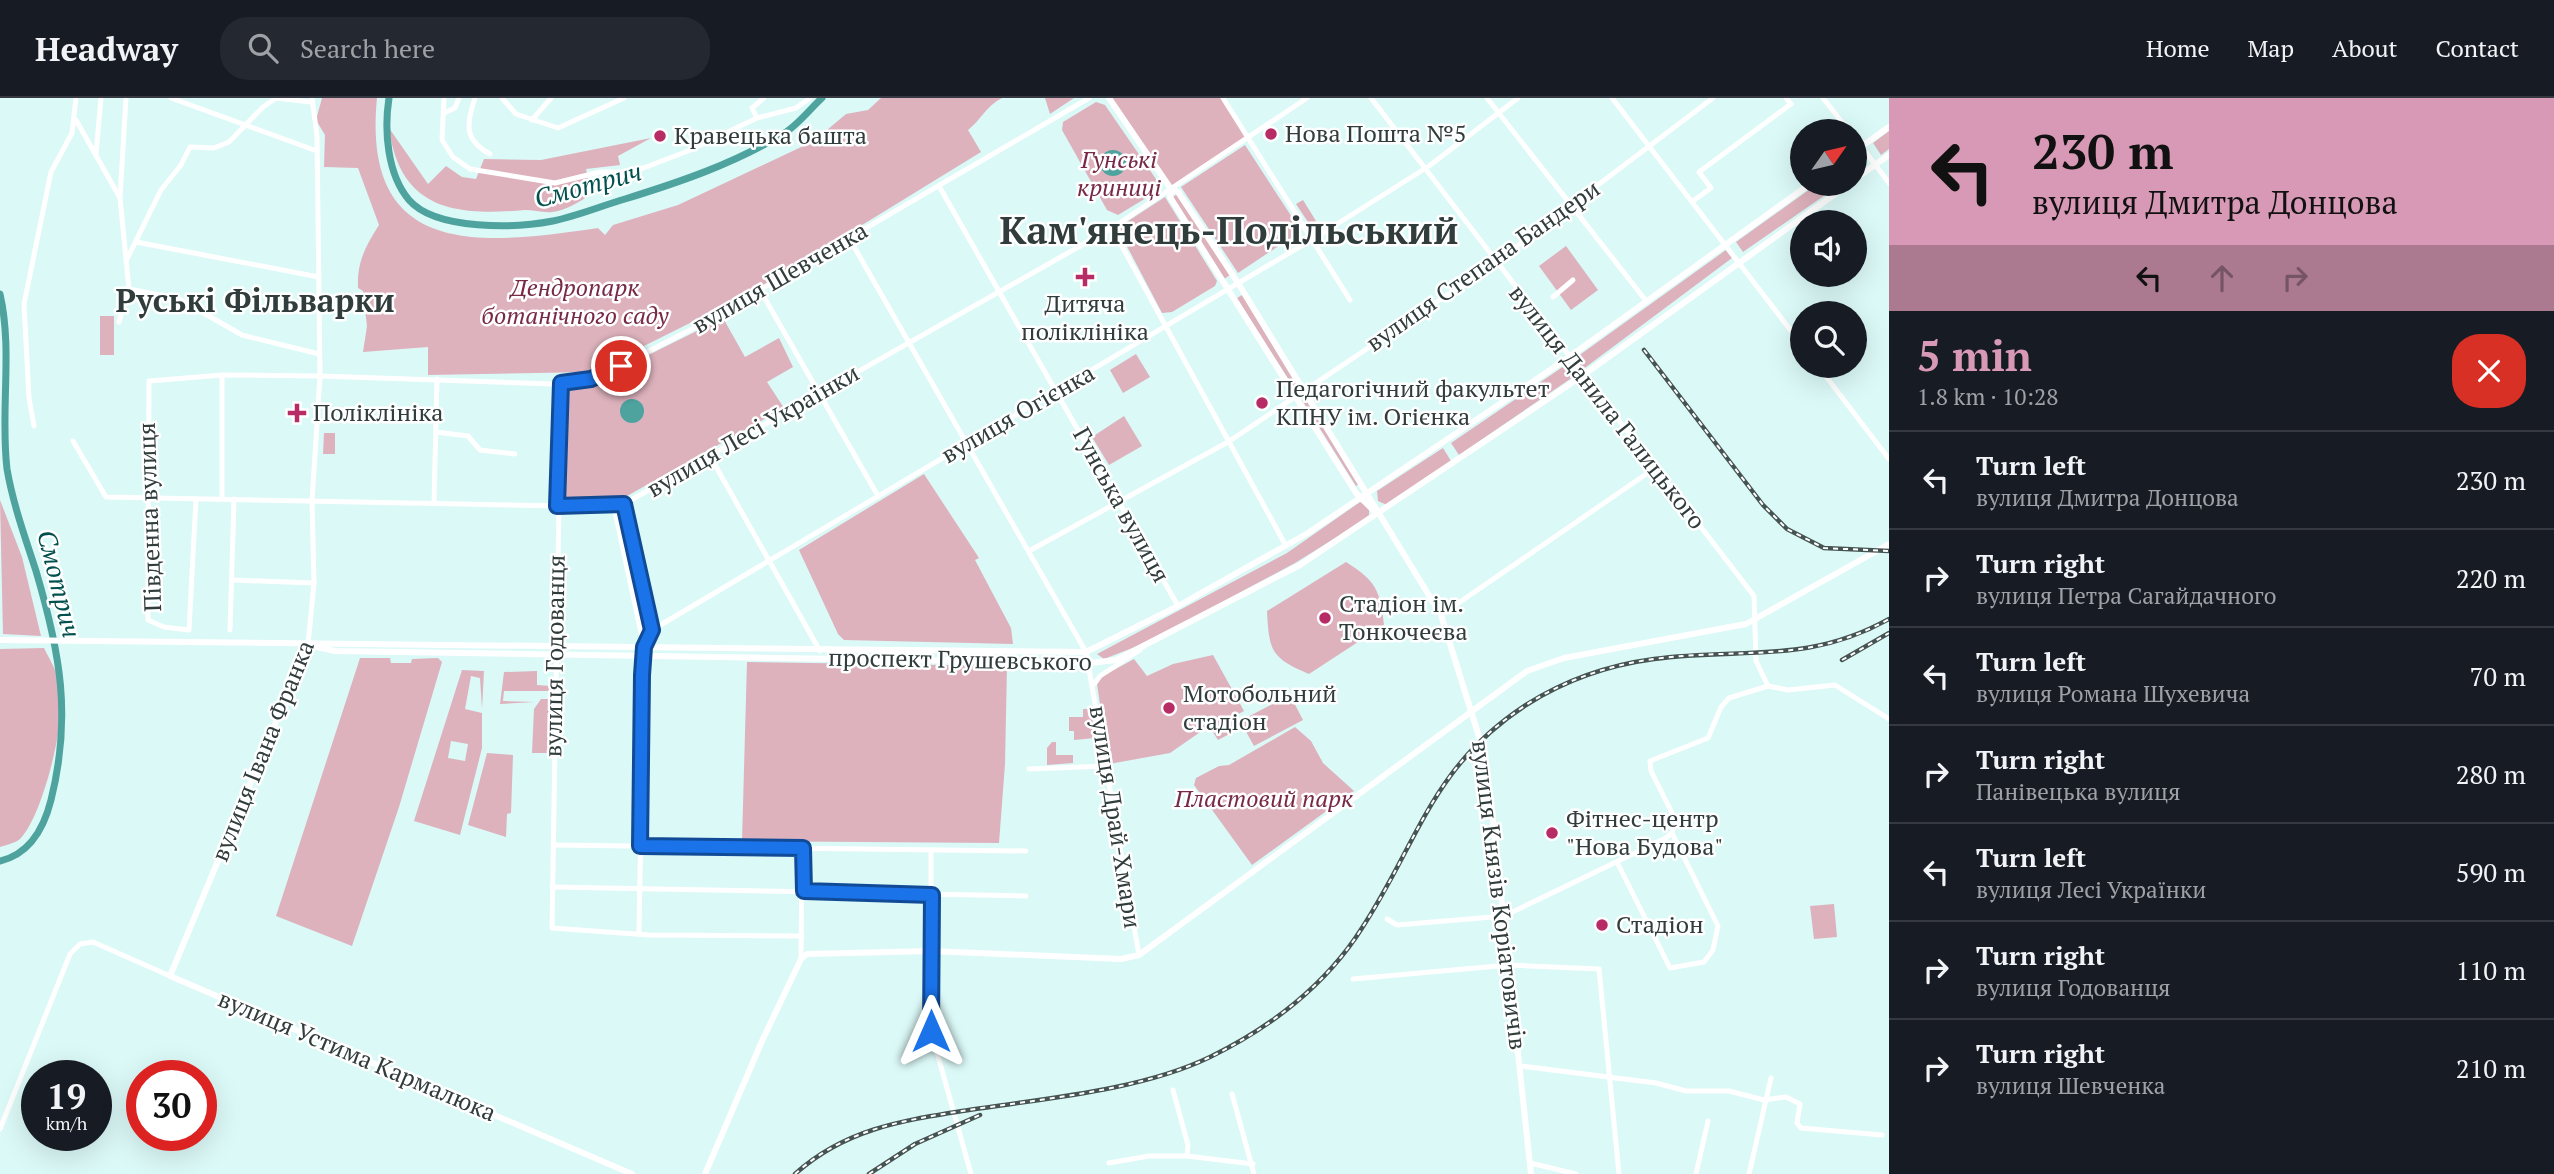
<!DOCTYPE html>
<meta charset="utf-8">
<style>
body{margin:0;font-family:"PT Serif",serif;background:#242831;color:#f1f3f6;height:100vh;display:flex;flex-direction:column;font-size:26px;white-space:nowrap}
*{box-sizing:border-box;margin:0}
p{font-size:23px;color:#9ea1a6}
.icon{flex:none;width:38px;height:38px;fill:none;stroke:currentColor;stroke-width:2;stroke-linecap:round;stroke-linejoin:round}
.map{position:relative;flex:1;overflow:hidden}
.panel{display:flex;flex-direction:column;background:#171b24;width:665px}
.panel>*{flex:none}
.guide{background:#d799b5;color:#111;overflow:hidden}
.needle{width:46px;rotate:56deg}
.buttons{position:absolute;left:1790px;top:21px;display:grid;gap:14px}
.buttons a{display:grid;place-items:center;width:77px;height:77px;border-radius:50%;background:#171b24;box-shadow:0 7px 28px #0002;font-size:35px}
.speed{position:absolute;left:21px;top:962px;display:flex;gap:14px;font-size:35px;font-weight:700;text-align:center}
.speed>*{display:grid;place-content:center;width:91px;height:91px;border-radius:50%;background:#171b24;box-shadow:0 7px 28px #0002;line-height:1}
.speed small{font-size:18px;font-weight:400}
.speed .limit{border:10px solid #d22;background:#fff;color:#111}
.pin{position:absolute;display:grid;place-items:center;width:60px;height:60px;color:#fff;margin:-30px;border:4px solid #fff;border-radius:50%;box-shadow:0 2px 7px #0007}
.me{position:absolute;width:77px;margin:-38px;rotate:0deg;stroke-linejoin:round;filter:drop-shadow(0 0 5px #0008)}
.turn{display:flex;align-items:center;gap:24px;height:147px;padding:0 28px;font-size:32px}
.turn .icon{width:91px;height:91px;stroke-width:2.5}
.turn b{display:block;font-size:49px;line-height:60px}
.lanes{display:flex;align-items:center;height:66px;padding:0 28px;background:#0003;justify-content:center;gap:35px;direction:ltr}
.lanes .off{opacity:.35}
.round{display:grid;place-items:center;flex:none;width:74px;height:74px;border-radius:28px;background:#242831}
.headline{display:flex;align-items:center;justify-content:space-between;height:119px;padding:0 28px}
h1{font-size:42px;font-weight:800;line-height:52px;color:#d799b5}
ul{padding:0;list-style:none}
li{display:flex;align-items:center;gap:21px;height:98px;padding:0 28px;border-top:2px solid #363941}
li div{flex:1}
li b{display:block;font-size:26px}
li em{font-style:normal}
header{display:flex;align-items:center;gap:42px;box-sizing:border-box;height:98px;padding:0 35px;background:#171b24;border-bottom:2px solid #363941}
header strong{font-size:33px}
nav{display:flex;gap:38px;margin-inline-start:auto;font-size:24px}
.search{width:490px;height:63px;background:#242831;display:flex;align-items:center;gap:18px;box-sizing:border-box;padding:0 24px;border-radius:28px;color:#9ea1a6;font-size:26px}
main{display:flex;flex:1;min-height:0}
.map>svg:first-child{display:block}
.green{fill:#ddb2bd;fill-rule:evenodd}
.water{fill:#4ea39e}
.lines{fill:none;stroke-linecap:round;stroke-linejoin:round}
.river{stroke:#4ea39e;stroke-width:7}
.minor{stroke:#fff;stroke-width:5}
.major{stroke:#fff;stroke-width:6}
.rail-casing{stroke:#455352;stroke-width:4.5}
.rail{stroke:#fff;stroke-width:2;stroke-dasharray:5;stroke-linecap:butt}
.route-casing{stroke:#114b97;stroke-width:18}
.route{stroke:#1a73e8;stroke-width:12}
.poi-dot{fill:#b72c65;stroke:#fff;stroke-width:2.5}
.labels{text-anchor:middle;stroke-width:5;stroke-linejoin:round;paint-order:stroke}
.poi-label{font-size:24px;fill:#313d3c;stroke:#fff;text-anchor:start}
.park-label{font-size:24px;font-style:italic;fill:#772945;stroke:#fff}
.street-label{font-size:24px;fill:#313d3c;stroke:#fff}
.water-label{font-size:26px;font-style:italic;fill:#00504d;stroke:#fff}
.district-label{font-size:32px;font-weight:bold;fill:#313d3c;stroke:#fff}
.town-label{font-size:38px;font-weight:bold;fill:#313d3c;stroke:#fff}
</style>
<header>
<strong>Headway</strong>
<div class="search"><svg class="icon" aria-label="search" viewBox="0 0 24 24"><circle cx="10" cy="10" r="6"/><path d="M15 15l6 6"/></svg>Search here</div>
<nav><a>Home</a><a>Map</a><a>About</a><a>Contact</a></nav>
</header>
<main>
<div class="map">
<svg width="1889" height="1076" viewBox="0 0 1889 1076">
<rect width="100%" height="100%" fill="#dbf9f7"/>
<g class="green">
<path d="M322 0H377C361 162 483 147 598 130L605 137 613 127 678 107 814 43 846 16 868 12 881 0H1002C986 8 981 22 968 32L981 54 758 191 592 274 428 277V249L363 254 367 228 363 193 358 190C357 164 365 149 379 127L358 70 324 69 325 37 316 22Z"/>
<polygon points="1045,0 1074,0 1050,16"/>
<polygon points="1109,0 1223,0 1247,40 1171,91"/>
<polygon points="1096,4 1105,7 1158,84 1156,94 1118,117 1107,112 1062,32 1063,24"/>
<path d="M389 30 428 86 446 68 462 79 476 81 484 61 541 62 651 40 618 58 620 67 586 71 591 96C581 103 565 113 552 114 543 115 534 112 525 112 455 118 400 112 389 30Z"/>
<polygon points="1889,33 1889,51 1881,57 1873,45"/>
<polygon points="1245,47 1301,133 1238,175 1181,89"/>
<polygon points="1817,86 1841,86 1743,154 1736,144"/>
<polygon points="1177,96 1230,177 1224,181 1173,99"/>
<polygon points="1165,99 1217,183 1215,188 1172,214 1162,215 1120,135 1122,127"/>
<polygon points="1303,102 1316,123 1310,127 1296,106"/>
<polygon points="1566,148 1598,192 1571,212 1539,168"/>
<polygon points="1726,152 1732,160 1582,272 1574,261"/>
<polygon points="1242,197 1297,288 1294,290 1237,200"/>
<rect x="100" y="218" width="14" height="39"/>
<polygon points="723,220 745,259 779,240 793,269 767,284 784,310 627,398 565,401 565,289 612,275"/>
<polygon points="1136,256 1150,279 1123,295 1110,272"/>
<polygon points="1567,266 1576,277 1459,357 1451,345"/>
<polygon points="1305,300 1359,386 1356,388 1302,302"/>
<polygon points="1124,318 1142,348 1109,367 1092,339"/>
<polygon points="324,335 335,335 335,356 323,356"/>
<polygon points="1443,350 1451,363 1387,407 1378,403 1377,393"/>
<polygon points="924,376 979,460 975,462 1011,530 1013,546 844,542 838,536 799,452"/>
<polygon points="0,402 22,459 41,538 3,536"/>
<polygon points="1360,404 1369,409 1369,419 1295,465 1148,544 1104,561 1097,556 1287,455"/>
<path d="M1346 464C1376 483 1380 492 1384 527L1309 576C1271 560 1269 553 1267 513Z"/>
<path d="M44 550C50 562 59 577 61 590 66 622 43 718 20 741 15 745 6 747 0 749V551Z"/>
<polygon points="1213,557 1244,613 1231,620 1237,632 1218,642 1209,628 1170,655 1109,666 1097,586 1101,579 1134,561 1147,578 1173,566"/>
<polygon points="360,560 390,560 391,565 411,565 412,561 438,560 442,564 399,709 352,848 276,818"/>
<polygon points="747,564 1007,568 1005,666 999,745 742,743"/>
<path d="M462 572 484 573 482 611 480 580 471 578 465 611 482 615V650L460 737 414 723ZM451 643 468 646 465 663 448 660Z"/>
<polygon points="537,573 537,587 550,588 549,593 504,593 503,603 535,604 500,606 504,574"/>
<polygon points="1290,597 1303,622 1254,648 1240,623"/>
<polygon points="541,601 549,601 549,655 532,655 534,611"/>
<polygon points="1083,611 1091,611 1095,640 1074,642 1074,633 1069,633 1069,619 1083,619"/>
<polygon points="1295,629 1311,643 1323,665 1354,693 1252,767 1194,687 1196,680 1219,668 1229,667"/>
<polygon points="1052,644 1056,644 1056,657 1073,657 1073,665 1047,667 1047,650"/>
<polygon points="487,655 513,657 511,715 507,716 506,739 468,727"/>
<polygon points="1834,806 1837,839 1814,841 1810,808"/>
</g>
<g class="water">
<circle cx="1113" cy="65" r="13"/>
<circle cx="632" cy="313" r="12"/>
</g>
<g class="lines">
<g class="river">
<path d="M389 0C384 32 387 76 409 102 436 133 517 130 553 123 577 118 601 108 625 101 680 84 733 66 783 36 797 28 809 12 822 0"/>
<path d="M0 196C13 253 0 313 7 371 13 406 25 439 36 473 60 554 72 618 51 702 44 730 30 756 0 763"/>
</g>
<g class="minor">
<polyline points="171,0 317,53"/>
<polyline points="444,0 442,42 453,59 470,71 555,85 600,74 633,74 688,53 757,20 796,10 810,0"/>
<path d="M475 0C466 26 464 42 490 56"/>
<polyline points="502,0 516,16 558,30 624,0"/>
<polyline points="1223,0 1350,202"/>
<polyline points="1371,0 1754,498 1756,563 1768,588 1788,592 1835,587 1889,621"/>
<polyline points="1487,0 1647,204"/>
<polyline points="1612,0 1802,247"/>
<polyline points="1823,0 1849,33"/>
<polyline points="444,15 455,10 459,0"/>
<polyline points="757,20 752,10 764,0"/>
<polyline points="76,22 120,100"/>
<polyline points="532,22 551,0"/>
<polyline points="1855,40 1889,85"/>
<polyline points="96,56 101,0"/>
<polyline points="939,88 1178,508"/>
<polyline points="1693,103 1711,90 1699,74 1791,6 1786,0"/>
<polyline points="1112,130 1286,448"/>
<polyline points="849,140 1086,554 1139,857"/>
<polyline points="136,144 319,179"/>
<polyline points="126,163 161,92 181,67 190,49 214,50 229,44 263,9 276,0 311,4"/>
<polyline points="129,191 179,201 242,237 319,256"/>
<polyline points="760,192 878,398"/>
<polyline points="1553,199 1573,182"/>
<polyline points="119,224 129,191 120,100 126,0"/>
<polyline points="1818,268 1889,361"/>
<polyline points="561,285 552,830 649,837 802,838"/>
<polyline points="34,328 29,300 24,206 51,74 72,35 76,0"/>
<polyline points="436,334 468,338 480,352 515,356"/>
<polyline points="73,343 106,399 614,409 624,406 1112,130 1307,0"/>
<polyline points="710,358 820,553"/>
<polyline points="196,401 189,532 164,529 148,522 149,283 222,277 320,278 555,286 604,276 698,228 1089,0"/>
<polyline points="222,401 222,277"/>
<polyline points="434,405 437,281"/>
<polyline points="624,406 652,532 644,549"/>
<polyline points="614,409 644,549 639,835"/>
<polyline points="1029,453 1228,344 1492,167 1713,0"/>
<polyline points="232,482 314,485"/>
<polyline points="1441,517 1655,370"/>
<polyline points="230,532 234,401"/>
<polyline points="652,532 1318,138 1429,68 1518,0"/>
<polyline points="308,547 314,485 312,403 320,278 317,38 312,0"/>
<polyline points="1095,585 1100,578 1140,552"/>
<polyline points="1029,671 1107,668"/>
<polyline points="553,747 1026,753"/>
<polyline points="931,752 931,933 971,1076"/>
<polyline points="1617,764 1670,870 1704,864 1713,852 1718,828 1672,735"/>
<polyline points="552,789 1026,798"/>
<polyline points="1387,821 1397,827 1504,818 1666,740 1672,735 1676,723 1651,673 1650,663 1708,640 1721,609 1729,600 1768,588"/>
<polyline points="801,861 802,750"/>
<polyline points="1353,881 1509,867 1599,871 1619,1076"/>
<polyline points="1521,968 1656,985 1686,993 1729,993 1764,1002 1786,999 1800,1006 1797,1025 1801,1030 1882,1037"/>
<polyline points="1173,992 1188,1047 1187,1058"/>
<polyline points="1232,996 1254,1076"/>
<polyline points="0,1031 70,856 80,846 93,844 170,878"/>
<polyline points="1109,1065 1149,1058 1187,1058 1253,1066"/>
<polyline points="1530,1065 1576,1076"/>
<polyline points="1696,1076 1708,1023"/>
<polyline points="1749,1076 1771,980"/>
</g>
<g class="major">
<polyline points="1109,0 1171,91 1178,94 1238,185 1441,517 1481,645 1491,704 1531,1076"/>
<polyline points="1855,53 1889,29"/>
<polyline points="1855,81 1889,57"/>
<polyline points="1171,91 1170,99 1356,395 1374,413"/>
<polyline points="0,542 1086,554 1178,508 1308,435 1565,262 1810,86"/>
<polyline points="308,547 170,878 632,1076"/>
<polyline points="317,549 335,553 1090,565 1116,562 1300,467 1582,278 1849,86"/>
<polyline points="705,1076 762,943 801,861 807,856 931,853 1121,861 1139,857 1527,573 1564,560 1746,526 1889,446"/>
</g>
<g class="rail-casing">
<g id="rail">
<polyline points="1644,252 1763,407 1787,431 1824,450 1889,453"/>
<polyline points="1842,562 1889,535"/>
<path d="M795 1076C844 1032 899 1023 962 1013 1040 1001 1140 993 1210 959 1270 930 1326 887 1362 830 1419 743 1431 669 1526 607 1565 582 1609 567 1654 561 1741 549 1807 567 1889 521"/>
<polyline points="869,1076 915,1046 980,1017"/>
</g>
</g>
<use href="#rail" class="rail"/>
</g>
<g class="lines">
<g class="route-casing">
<polyline id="route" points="621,268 591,281 561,285 557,408 624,406 652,532 644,549 642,577 640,748 803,750 804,793 932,797 931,933"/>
</g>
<use href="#route" class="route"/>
</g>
<g class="poi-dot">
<circle cx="1271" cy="36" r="7"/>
<circle cx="660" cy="38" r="7"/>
<path d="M1081.5 168.5h7v7h7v7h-7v7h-7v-7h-7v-7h7z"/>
<circle cx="1262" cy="305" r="7"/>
<path d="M293.5 304.5h7v7h7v7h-7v7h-7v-7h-7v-7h7z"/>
<circle cx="1325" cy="520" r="7"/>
<circle cx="1169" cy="610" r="7"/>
<circle cx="1552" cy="735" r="7"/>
<circle cx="1602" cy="827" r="7"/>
</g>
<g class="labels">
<g class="poi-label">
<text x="1285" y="44">Нова Пошта №5</text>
<text x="674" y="46">Кравецька башта</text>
<text x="1085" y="214" text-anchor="middle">Дитяча<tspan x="1085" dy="28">поліклініка</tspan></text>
<text x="1276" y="299">Педагогічний факультет<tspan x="1276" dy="28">КПНУ ім. Огієнка</tspan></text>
<text x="313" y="323">Поліклініка</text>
<text x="1339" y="514">Стадіон ім.<tspan x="1339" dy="28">Тонкочеєва</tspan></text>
<text x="1183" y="604">Мотобольний<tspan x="1183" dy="28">стадіон</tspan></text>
<text x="1566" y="729">Фітнес-центр<tspan x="1566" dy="28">"Нова Будова"</tspan></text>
<text x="1616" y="835">Стадіон</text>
</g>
<g class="park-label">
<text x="1119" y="70">Гунські<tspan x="1119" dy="28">криниці</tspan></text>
<text x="575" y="198">Дендропарк<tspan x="575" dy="28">ботанічного саду</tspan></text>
<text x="1264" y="709">Пластовий парк</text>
</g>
<g class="street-label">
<text transform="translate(1483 168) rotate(-35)" y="8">вулиця Степана Бандери</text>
<text transform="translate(780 180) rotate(-30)" y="8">вулиця Шевченка</text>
<text transform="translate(1607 309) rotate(52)" y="8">вулиця Данила Галицького</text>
<text transform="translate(1018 316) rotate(-30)" y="8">вулиця Огієнка</text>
<text transform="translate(753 333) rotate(-30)" y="8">вулиця Лесі Українки</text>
<text transform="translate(1121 407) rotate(61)" y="8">Гунська вулиця</text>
<text transform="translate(150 419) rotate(-92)" y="8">Південна вулиця</text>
<text transform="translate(555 558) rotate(-89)" y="8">вулиця Годованця</text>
<text transform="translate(960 562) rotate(1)" y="8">проспект Грушевського</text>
<text transform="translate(263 653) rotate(-68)" y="8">вулиця Івана Франка</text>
<text transform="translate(1115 719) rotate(81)" y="8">вулиця Драй-Хмари</text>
<text transform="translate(1499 797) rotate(83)" y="8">вулиця Князів Коріатовичів</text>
<text transform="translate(357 958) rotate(23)" y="8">вулиця Устима Кармалюка</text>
</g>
<g class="water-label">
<text transform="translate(588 87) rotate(-15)" y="9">Смотрич</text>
<text transform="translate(59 486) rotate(76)" y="9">Смотрич</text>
</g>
<g class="district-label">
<text x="255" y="214">Руські Фільварки</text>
</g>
<g class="town-label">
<text x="1229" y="146">Кам'янець-Подільський</text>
</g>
</g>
</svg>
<div class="buttons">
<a><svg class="needle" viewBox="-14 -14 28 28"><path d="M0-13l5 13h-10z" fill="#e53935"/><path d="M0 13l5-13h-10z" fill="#9ea1a6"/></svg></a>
<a><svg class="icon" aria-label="sound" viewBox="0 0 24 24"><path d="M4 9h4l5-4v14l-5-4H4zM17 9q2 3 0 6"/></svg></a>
<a><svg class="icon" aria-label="search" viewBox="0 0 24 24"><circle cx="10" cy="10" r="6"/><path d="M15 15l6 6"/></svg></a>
</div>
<div class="speed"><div>19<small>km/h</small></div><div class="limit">30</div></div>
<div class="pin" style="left:621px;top:268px;background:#d93025"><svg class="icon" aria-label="arrive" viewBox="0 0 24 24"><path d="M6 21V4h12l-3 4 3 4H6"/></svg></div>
<svg class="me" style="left:931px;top:933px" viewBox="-20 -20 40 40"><path d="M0-17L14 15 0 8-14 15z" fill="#1a73e8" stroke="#fff" stroke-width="4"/></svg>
</div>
<section class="panel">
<div class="guide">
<div class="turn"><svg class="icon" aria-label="left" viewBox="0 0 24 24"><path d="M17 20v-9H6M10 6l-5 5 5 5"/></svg><div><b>230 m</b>вулиця Дмитра Донцова</div></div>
<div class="lanes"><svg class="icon" aria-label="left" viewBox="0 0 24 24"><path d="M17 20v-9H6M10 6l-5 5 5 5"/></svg><svg class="icon off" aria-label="ahead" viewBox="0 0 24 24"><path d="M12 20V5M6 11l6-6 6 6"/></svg><svg class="icon off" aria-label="right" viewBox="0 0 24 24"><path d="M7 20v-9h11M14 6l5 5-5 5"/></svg></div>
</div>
<div class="headline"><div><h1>5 min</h1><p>1.8 km · 10:28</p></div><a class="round" style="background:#d93025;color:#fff"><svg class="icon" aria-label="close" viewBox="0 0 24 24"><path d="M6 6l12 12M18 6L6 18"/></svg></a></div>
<ul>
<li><svg class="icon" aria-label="left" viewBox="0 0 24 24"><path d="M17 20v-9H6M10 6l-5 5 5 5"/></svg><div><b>Turn left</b><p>вулиця Дмитра Донцова</p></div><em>230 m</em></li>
<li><svg class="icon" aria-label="right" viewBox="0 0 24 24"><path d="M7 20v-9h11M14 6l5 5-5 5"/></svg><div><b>Turn right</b><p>вулиця Петра Сагайдачного</p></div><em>220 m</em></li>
<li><svg class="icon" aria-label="left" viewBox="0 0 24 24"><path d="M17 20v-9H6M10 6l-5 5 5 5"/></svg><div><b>Turn left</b><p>вулиця Романа Шухевича</p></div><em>70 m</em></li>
<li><svg class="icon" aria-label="right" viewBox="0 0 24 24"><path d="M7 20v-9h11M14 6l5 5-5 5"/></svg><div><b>Turn right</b><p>Панівецька вулиця</p></div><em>280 m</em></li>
<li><svg class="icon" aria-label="left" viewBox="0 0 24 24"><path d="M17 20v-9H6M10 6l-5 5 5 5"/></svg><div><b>Turn left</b><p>вулиця Лесі Українки</p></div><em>590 m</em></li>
<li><svg class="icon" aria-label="right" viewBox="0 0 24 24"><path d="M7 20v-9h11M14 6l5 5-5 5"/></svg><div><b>Turn right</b><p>вулиця Годованця</p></div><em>110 m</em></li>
<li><svg class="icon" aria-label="right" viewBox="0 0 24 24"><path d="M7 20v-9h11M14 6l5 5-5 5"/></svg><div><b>Turn right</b><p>вулиця Шевченка</p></div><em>210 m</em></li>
</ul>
</section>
</main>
